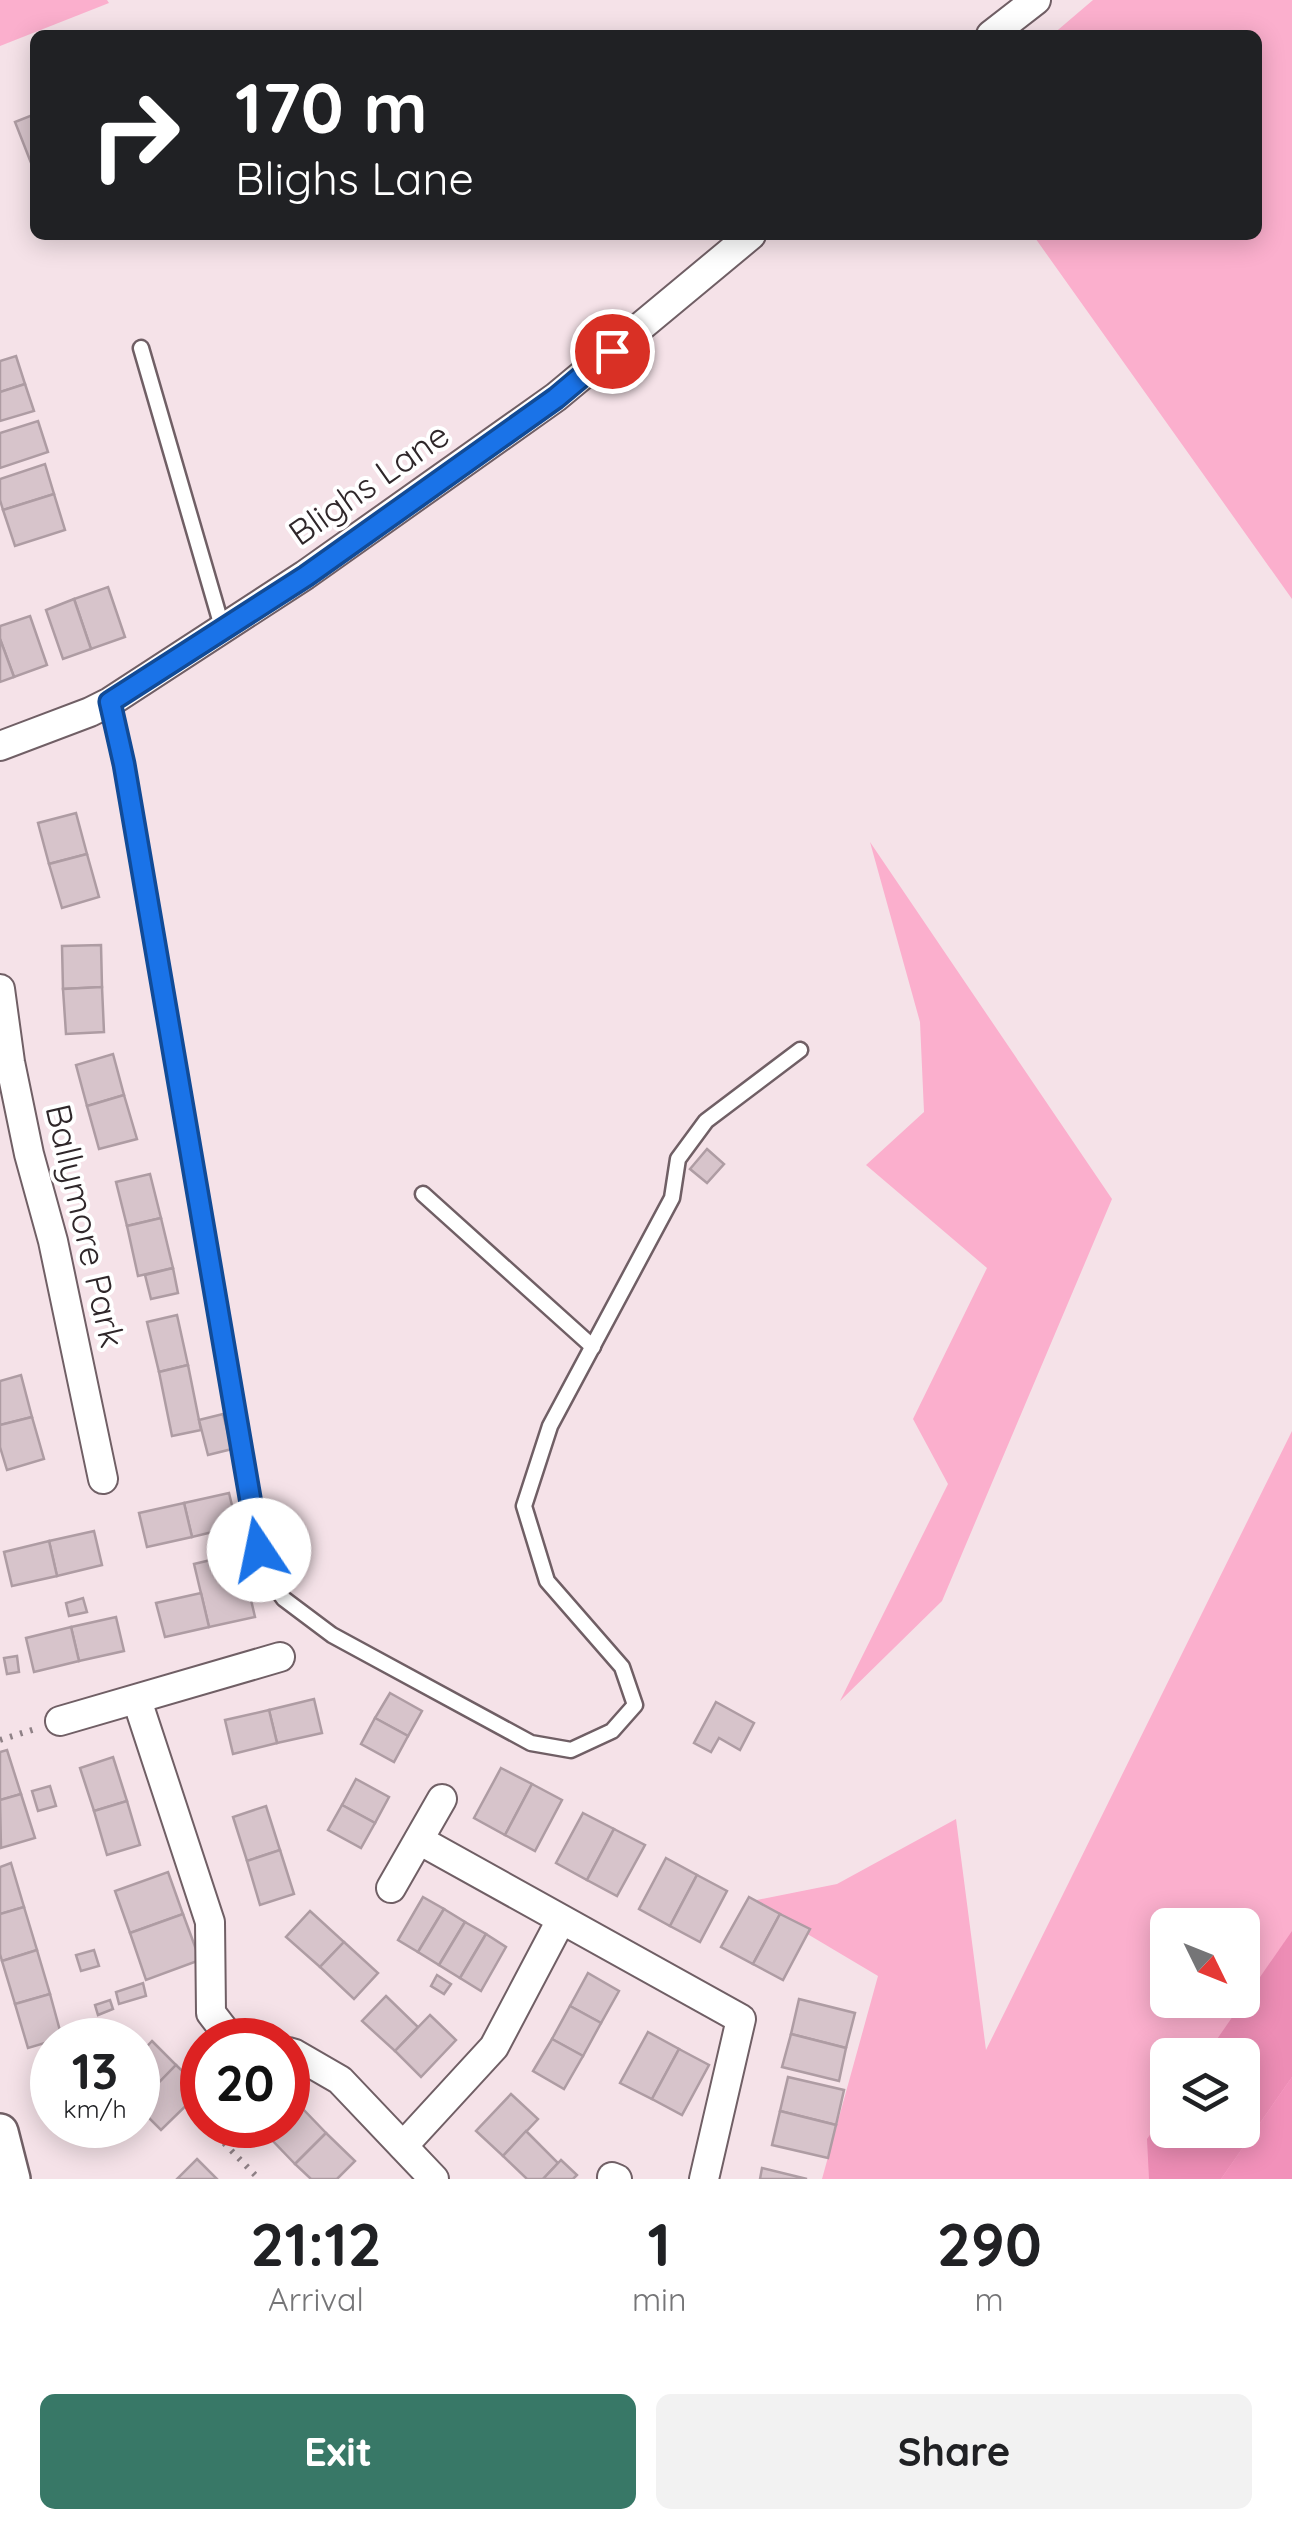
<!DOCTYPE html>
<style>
body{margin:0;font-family:Quicksand,sans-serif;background:#f2f2f2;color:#202124;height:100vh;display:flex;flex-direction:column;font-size:38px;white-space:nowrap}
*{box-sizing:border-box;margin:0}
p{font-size:32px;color:#757577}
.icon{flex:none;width:55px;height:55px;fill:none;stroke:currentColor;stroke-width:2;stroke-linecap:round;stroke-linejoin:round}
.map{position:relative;height:2179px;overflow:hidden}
.details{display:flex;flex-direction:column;background:#fff;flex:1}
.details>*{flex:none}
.guide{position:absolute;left:30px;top:30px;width:1232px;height:210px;border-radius:15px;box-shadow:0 5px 25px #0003;background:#202124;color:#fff;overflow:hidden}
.needle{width:65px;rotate:133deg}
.buttons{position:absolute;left:1150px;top:1908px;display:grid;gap:20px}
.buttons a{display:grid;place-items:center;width:110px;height:110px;border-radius:15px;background:#fff;box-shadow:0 5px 25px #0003;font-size:50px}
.speed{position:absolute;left:30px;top:2018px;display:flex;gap:20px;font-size:50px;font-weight:700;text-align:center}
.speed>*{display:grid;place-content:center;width:130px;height:130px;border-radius:50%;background:#fff;box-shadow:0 5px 25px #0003;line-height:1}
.speed small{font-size:25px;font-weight:400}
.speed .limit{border:15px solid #d22;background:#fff;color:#111}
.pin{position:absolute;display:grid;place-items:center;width:85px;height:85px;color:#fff;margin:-42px;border:5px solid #fff;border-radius:50%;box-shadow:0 2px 10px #0007}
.me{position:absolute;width:110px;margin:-55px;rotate:349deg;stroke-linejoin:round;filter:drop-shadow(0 0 8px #0008)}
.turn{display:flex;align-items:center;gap:35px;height:210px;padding:0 40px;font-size:45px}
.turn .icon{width:130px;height:130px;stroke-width:2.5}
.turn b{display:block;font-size:70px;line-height:85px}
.eta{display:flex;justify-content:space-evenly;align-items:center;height:170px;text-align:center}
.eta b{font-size:60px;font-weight:800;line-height:70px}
.button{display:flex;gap:20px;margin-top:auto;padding:20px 40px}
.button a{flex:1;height:115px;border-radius:15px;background:#387867;color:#fff;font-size:40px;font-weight:800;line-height:115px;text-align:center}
.button a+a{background:#f2f2f2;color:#202124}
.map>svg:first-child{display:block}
.green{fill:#fbafcd;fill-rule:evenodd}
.forest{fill:#ed8db5}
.water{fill:#f291ba}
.building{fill:#d7c4cb;stroke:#ae9ca3;stroke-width:2.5}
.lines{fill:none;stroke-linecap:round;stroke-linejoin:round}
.service-casing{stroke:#705f65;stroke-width:19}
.minor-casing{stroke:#705f65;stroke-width:32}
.tertiary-casing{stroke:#705f65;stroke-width:40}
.path{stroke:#8f8186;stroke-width:6;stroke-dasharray:2.5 8;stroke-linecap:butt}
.service{stroke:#fff;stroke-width:14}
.minor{stroke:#fff;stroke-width:28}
.tertiary{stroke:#fff;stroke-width:35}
.route-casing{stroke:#114b97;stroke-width:25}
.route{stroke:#1a73e8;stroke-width:18}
.labels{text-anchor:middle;stroke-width:8;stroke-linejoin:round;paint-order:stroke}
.street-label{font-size:35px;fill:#2f272a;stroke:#fff}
</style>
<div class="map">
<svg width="1292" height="2179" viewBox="0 0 1292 2179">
<rect width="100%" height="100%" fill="#f5e2e8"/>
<g class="green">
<polygon points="0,0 107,0 109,3 0,46"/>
<polygon points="1093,0 1292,0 1292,599 1033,235 1258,235 1258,35 1052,35"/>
<polygon points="870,842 1112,1199 942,1601 840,1701 948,1484 913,1419 987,1268 866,1165 924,1112 920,1022"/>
<path d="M1292 1431V2179H822L878 1976 752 1901 837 1884 956 1819 986 2050ZM1168 1925H1242V2000H1168ZM1168 2055H1242V2130H1168Z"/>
</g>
<polygon class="forest" points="1292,1931 1292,2077 1221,2179 1149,2179 1147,2139 1167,2110 1168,2130 1242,2130 1242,2055 1206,2055"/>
<polygon class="water" points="1292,2077 1292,2179 1221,2179"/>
<g class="building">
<polygon points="35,114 35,173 15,122"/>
<polygon points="16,356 25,384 0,392 0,361"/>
<polygon points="25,384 34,411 0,421 0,392"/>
<polygon points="38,421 48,452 0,468 0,433"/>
<polygon points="45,464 54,494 3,510 0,500 0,479"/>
<polygon points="54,494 65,530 15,546 3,510"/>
<polygon points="108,587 125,637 91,649 74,599"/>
<polygon points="74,599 91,649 63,659 46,610"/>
<polygon points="30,616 47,665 14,677 0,639 0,626"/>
<polygon points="0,639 14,677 0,682"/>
<polygon points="76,813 87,854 49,864 38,823"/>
<polygon points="87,854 99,897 62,908 49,864"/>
<polygon points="101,945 102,987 63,989 62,946"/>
<polygon points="102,987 104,1032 66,1034 63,989"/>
<polygon points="113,1054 124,1095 87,1106 76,1065"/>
<polygon points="124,1095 137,1139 99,1149 87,1106"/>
<polygon points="707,1149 724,1164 707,1183 690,1169"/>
<polygon points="150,1174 161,1218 127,1226 116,1182"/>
<polygon points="161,1218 173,1268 138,1276 127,1226"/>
<polygon points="173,1268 178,1293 151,1299 145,1275"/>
<polygon points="177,1315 188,1365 159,1372 147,1322"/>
<polygon points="188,1365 201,1430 172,1436 159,1372"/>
<polygon points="21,1375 32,1417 0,1425 0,1381"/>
<polygon points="223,1414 232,1449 208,1455 199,1420"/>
<polygon points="32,1417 44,1459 7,1470 0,1447 0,1425"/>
<polygon points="229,1493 237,1526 192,1537 184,1503"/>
<polygon points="184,1503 192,1537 147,1547 139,1513"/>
<polygon points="94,1531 102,1565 57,1576 49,1541"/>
<polygon points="49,1541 57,1576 12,1586 4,1552"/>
<polygon points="240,1553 255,1617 209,1627 194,1564"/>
<polygon points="201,1593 209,1627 165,1637 156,1603"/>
<polygon points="83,1598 87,1612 69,1616 66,1603"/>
<polygon points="116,1617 124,1651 79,1661 71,1627"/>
<polygon points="71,1627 79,1661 34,1672 26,1638"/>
<polygon points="17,1656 19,1672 7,1674 4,1658"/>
<polygon points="390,1693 422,1711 408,1736 375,1718"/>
<polygon points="314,1699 322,1733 277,1743 269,1710"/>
<polygon points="716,1702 754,1723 740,1750 719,1738 711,1752 694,1743"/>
<polygon points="269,1710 277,1743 233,1754 225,1720"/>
<polygon points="375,1718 408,1736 394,1762 361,1744"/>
<polygon points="7,1750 21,1794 0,1800 0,1752"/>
<polygon points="113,1757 127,1801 94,1811 80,1768"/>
<polygon points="501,1768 532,1784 505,1835 474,1818"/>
<polygon points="356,1779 389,1797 375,1823 342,1805"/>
<polygon points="532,1784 562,1800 535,1851 505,1835"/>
<polygon points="50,1786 56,1806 38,1811 32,1791"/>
<polygon points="21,1794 35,1838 1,1848 0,1800"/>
<polygon points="127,1801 140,1845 107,1855 94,1811"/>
<polygon points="342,1805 375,1823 361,1848 328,1830"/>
<polygon points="266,1806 280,1850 247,1861 233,1817"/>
<polygon points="583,1813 614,1829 587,1880 556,1863"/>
<polygon points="614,1829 645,1845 617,1896 587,1880"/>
<polygon points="280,1850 294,1894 260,1905 247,1861"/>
<polygon points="666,1858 697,1875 670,1926 639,1909"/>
<polygon points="11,1863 24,1907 0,1914 0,1867"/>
<polygon points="168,1872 183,1914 130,1933 115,1891"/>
<polygon points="697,1875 727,1891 700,1942 670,1926"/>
<polygon points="423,1897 444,1909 418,1952 398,1940"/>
<polygon points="749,1897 780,1914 753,1964 721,1947"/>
<polygon points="24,1907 37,1950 2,1961 0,1954 0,1914"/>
<polygon points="444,1909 465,1922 439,1965 418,1952"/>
<polygon points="310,1911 344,1942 320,1967 286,1937"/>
<polygon points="183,1914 200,1960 146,1980 130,1933"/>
<polygon points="780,1914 810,1929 783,1980 753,1964"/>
<polygon points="465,1922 486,1934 460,1978 439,1965"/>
<polygon points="486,1934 506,1947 481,1991 460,1978"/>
<polygon points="344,1942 378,1973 354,1999 320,1967"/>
<polygon points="37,1950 50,1994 15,2004 2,1961"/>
<polygon points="94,1950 99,1966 81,1971 76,1955"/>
<polygon points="588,1973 619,1991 601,2023 570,2006"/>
<polygon points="437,1975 451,1984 444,1994 431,1986"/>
<polygon points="143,1983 146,1996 119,2004 116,1992"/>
<polygon points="50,1994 62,2038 28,2048 15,2004"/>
<polygon points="386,1996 418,2027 395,2051 362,2021"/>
<polygon points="799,1999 855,2013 846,2048 791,2034"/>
<polygon points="110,2000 113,2009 98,2015 95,2005"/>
<polygon points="570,2006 601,2023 583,2056 552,2039"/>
<polygon points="430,2015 456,2040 421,2077 395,2051"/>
<polygon points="648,2032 679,2049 652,2099 620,2083"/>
<polygon points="791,2034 846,2048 839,2081 782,2067"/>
<polygon points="552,2039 583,2056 564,2089 533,2071"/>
<polygon points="152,2041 176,2065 138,2104 138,2056"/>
<polygon points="679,2049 709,2065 682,2115 652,2099"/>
<polygon points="176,2065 202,2090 161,2130 138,2107 138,2104"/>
<polygon points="788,2077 844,2090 836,2125 780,2111"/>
<polygon points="511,2094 538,2119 503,2156 476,2131"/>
<polygon points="302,2108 326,2133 295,2164 271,2139"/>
<polygon points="780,2111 836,2125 828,2158 772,2145"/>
<polygon points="526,2131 558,2163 543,2179 527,2179 503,2156"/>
<polygon points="326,2133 355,2161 337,2179 311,2179 295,2164"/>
<polygon points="197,2159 217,2179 177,2179"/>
<polygon points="561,2160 577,2175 573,2179 543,2179"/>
<polygon points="762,2168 807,2179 760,2179"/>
</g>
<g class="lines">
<g class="service-casing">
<g id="service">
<polyline points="141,348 223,630"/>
<polyline points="110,702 124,764 254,1527 265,1573 284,1599 332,1635 531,1743 571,1750 612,1731 635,1705 622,1667 547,1581 524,1506 550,1426 672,1198 678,1159 706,1121 800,1050"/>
<polyline points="423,1194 593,1347"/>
</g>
</g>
<g class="minor-casing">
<g id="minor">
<polyline points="991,35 1036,0"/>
<polyline points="0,746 90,712 110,702 305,575 556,397 751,235"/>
<polyline points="0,989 10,1062 29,1154 53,1241 103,1479"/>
<polyline points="137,1700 210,1922 211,2013 231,2039 235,2040"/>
<polyline points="60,1721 280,1657"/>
<polyline points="419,1840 741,2019 704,2179"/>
<polyline points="391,1888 442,1799"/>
<polyline points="288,2052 295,2054 340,2080 434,2179"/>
<polyline points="403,2146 494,2047 561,1920"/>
<polyline points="612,2177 617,2179"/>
</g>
</g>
<g class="tertiary-casing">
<polyline id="tertiary" points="0,2132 12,2179"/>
</g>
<g class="path">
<polyline points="0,1740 35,1729"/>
<polyline points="224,2143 259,2179"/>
</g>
<use href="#service" class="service"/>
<use href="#minor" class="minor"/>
<use href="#tertiary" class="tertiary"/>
</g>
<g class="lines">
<g class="route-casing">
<polyline id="route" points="259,1550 124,764 110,702 306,576 556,398 612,351"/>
</g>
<use href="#route" class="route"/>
</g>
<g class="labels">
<g class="street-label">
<text transform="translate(369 484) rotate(-35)" y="12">Blighs Lane</text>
<text transform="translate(85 1226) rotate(77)" y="12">Ballymore Park</text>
</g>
</g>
</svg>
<div class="buttons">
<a><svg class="needle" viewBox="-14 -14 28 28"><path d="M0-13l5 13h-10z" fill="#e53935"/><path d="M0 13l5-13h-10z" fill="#757577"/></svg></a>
<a><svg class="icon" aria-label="layers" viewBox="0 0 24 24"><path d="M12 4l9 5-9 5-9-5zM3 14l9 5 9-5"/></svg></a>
</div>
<div class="speed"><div>13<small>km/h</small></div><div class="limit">20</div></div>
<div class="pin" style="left:612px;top:351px;background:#d93025"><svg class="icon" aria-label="arrive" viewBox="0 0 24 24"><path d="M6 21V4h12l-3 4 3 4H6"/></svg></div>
<svg class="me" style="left:259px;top:1550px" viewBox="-20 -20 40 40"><circle r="19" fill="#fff"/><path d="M0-13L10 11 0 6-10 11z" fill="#1a73e8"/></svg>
<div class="guide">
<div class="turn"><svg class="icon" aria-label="right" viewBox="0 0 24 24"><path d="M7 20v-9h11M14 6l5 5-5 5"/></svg><div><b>170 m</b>Blighs Lane</div></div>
</div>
</div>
<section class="details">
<div class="eta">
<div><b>21:12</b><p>Arrival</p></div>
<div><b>1</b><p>min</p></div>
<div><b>290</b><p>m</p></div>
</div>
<div class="button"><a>Exit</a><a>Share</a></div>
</section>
